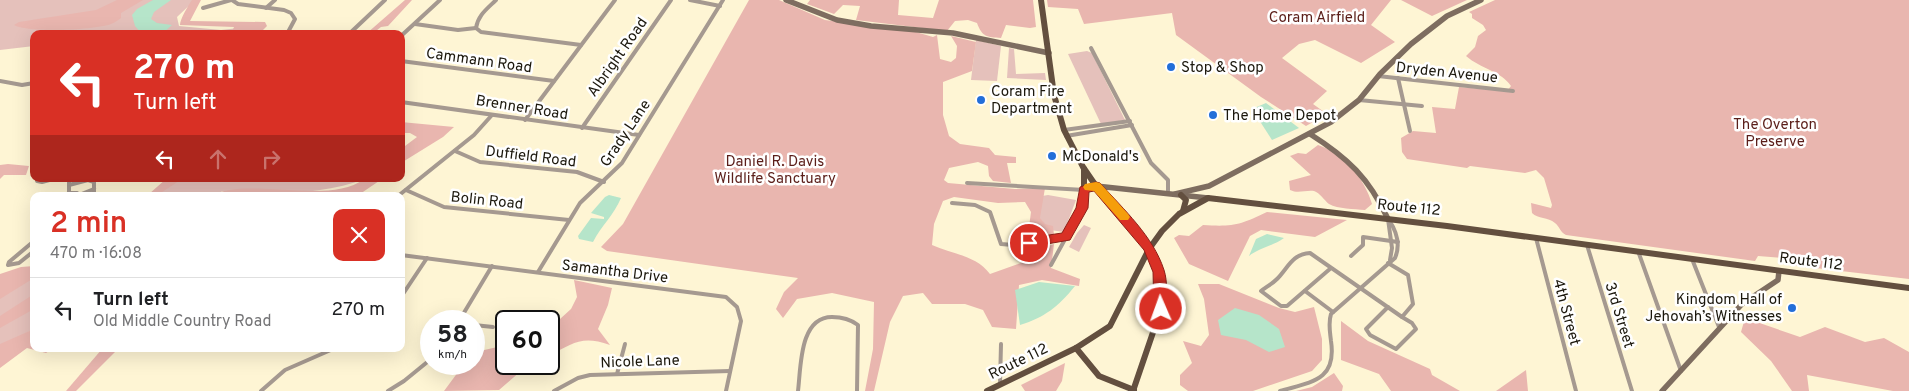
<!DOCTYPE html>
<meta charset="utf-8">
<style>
body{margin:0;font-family:Overpass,sans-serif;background:#f2f2f2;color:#202124;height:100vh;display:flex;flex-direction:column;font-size:19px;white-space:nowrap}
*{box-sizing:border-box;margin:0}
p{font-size:16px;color:#757577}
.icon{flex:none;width:28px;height:28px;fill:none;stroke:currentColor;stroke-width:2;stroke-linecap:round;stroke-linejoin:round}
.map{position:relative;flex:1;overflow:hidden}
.drawer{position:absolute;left:30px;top:192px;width:375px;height:160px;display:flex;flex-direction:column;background:#fff;border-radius:10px;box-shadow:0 5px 20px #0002}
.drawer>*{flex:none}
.top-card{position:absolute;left:30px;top:30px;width:375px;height:152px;border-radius:10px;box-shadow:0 5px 20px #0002;background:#d93025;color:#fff;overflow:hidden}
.speed{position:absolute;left:420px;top:310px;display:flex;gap:10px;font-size:25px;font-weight:700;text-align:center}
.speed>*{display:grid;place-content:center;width:65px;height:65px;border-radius:50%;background:#fff;box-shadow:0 5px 20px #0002;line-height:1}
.speed small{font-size:12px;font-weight:400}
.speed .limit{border:2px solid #111;border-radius:8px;background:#fff;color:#111}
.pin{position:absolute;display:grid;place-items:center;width:42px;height:42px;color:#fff;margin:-21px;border:2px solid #fff;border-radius:50%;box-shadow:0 1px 5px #0007}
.me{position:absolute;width:55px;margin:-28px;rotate:358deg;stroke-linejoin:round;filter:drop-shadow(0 0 4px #0008)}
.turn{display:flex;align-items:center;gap:18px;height:105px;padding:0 20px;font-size:22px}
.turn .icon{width:65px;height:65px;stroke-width:2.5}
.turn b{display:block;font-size:35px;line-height:42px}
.lanes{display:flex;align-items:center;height:48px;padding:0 20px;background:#0003;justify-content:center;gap:25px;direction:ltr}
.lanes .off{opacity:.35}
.round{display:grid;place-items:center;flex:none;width:52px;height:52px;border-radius:10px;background:#f2f2f2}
.headline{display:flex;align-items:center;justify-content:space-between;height:85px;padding:0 20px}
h1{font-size:30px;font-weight:600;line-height:38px;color:#d93025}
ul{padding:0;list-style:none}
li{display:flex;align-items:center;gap:15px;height:65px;padding:0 20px;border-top:1px solid #e0e0e0}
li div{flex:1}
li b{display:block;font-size:19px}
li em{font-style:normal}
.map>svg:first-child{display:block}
.green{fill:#e5c1bb}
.forest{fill:#e9b6af}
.water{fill:#b6e5ca}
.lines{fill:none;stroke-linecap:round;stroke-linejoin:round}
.street{stroke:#a59990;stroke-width:4}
.secondary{stroke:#7e6d60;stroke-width:5.5}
.primary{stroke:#634f3f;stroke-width:6}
.route{fill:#d93025;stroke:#8d1f18}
.slow{fill:#f59e0b}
.poi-dot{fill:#226ed9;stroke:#fff;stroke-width:2}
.labels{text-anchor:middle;stroke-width:5;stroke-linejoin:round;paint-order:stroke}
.park-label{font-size:15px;fill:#5b1e19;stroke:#fff}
.street-label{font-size:15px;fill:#1b170c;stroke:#fff}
.poi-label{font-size:15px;fill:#1b170c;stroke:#fff;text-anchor:start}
</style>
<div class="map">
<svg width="1909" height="391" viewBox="0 0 1909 391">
<rect width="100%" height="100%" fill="#fef5d4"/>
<g class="green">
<polygon points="0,0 195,0 177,17 179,26 221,30 248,27 258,28 255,34 34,34 34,46 0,50"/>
<polygon points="976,40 1001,46 997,81 971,80"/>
<polygon points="1009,48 1014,49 1016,74 1045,73 1046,80 1007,78"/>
<polygon points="1087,51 1092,53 1125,120 1101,124 1068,54"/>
<path d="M173 179H365C325 194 265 197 222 191L215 196H147Z"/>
<polygon points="1048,195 1076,200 1064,232 1036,228 1042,196"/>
<polygon points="1084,225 1091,228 1079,252 1069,247 1077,233"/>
<polygon points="34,270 34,329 0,347 0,289"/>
</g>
<g class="forest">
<path d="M117 0H143L121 13V18C118 20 114 23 111 24 96 30 27 33 14 25L19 22 96 10Z"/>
<path d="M192 0H201L190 21 265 22 267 26 259 34H249L251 30 244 34H231L234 27 180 25C180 19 188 6 192 0Z"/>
<polygon points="405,0 412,0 388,26 381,27 372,34 366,34"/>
<path d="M749 0H779L825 20 916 32 933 37 937 35 940 59 951 62 956 58 957 46 951 36 976 42 972 71 943 82V115L949 136 960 144 989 148 995 155 1016 157V163H1007L1011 183 993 181 989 176 988 166 978 162 949 168 944 180 948 183 1015 189 1045 188 1040 218 1045 224 1053 226 1054 235 1033 231 1029 227 1031 212 1025 202 998 203 954 197 943 201 934 224 932 245C951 254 976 255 990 274L1035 258 1042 248 1054 244 1051 268 1080 279 1079 286 1042 280 1019 285 1016 329 992 327 983 310 965 304H932L923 293 903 296 890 322 874 391H865L873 349 874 302 832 293 797 299 783 318 776 309 784 292 798 278 607 251 601 247 623 224Z"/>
<path d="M810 0H899L898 15 933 18 939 0H1033L1036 27 1030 28 1006 25 1001 38C987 37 982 37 977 23L968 20 955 21 947 31 856 20 860 6 843 5 834 14 807 4Z"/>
<polygon points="1047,0 1391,0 1371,25 1395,42 1361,63 1315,40 1299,44 1282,58 1327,91 1313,104 1327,114 1306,126 1261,97 1176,35 1172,13 1084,24 1078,9 1048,7"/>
<polygon points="1401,0 1467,0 1432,16"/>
<path d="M1495 0H1909V279L1790 265 1784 258 1758 256 1755 261 1566 235C1560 232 1560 227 1555 223 1548 217 1538 219 1532 213L1531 203 1551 208 1552 205 1544 178 1536 170 1525 173 1470 166 1467 168 1407 159 1402 152 1401 138 1413 131 1436 133 1432 107 1455 109 1459 87 1507 91 1511 86C1501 71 1481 69 1466 56L1475 47 1478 36 1486 30 1483 25 1472 18V14L1469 12Z"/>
<polygon points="401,122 454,127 443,137 401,163 401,149 417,137 410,133 401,133"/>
<path d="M1318 145C1343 153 1365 179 1372 204L1365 210C1354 209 1338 209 1329 204 1324 200 1320 193 1314 191 1305 190 1298 194 1290 190L1289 181 1311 175 1290 156 1298 153 1306 154Z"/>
<polygon points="8,164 29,166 26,175 4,175 0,179 0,165"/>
<polygon points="166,179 182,179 156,196 140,196 149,194"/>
<path d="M364 179H382L357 196H210C250 176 329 206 364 179Z"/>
<path d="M1267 212 1347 220 1315 237 1261 230 1250 236 1228 281 1189 264 1174 238 1179 235 1189 236 1203 225C1233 227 1240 225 1267 212Z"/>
<polygon points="34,266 34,278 0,299 0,274 21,267"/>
<path d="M574 280 612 288 608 305 598 329 610 345C582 335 573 343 549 356V329L571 309 577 297Z"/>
<polygon points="1198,284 1219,284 1279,308 1295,312 1314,307 1322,339 1322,360 1312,371 1253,391 1188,391 1180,385 1180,375 1192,363 1183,341 1201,346 1209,335 1204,299"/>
<polygon points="34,294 34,309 0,328 0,316"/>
<polygon points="1745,318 1800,337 1825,327 1865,342 1884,338 1909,352 1909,391 1893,391 1807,375 1809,391 1792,391 1771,361 1741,332"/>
<polygon points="1341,321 1368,341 1430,369 1432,375 1460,391 1391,391 1379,374 1341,360"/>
<polygon points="34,329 34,349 52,349 46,353 27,348 0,368 0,344"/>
<polygon points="506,345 506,364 534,364 522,370 499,390 444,391 464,364 474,364 474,355 480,351"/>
<polygon points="102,349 118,349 76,391 66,391"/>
<polygon points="1065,363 1062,381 1056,391 1025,391 1021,385"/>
<polygon points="1526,370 1528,391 1496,391"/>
<polygon points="1334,373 1343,386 1342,391 1296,391 1312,387"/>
</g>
<g class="water">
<polygon points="153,0 171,0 154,12 151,19 157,23 172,25 162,34 142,34 135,26 132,15 137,9"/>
<polygon points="1266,103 1299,128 1272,140 1252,109"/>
<path d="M609 195 621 198C614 215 601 226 593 242L579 239 578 236 591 218 604 219V217L591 213 605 197Z"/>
<path d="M1267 234 1284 238C1273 246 1259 248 1249 256L1256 239Z"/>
<path d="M1039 282 1075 286C1058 307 1045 317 1020 325L1015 290Z"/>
<polygon points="1235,308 1259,315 1279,329 1285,347 1269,352 1246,340 1221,335 1218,320"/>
</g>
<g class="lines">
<g class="street">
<polyline points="232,0 238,4 284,10 291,13 295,19 287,34"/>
<path d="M496 0C487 9 478 15 476 28L481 32 581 45"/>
<polyline points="690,0 720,6"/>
<polyline points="203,8 231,0"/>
<polyline points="266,8 275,0"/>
<polyline points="415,24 458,30 476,28"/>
<polyline points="349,34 385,0"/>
<polyline points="401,36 440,0"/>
<polyline points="1091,48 1151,163 1168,180 1168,193"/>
<polyline points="401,61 554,81"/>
<polyline points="1378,76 1513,91"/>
<polyline points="1398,78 1410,131"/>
<polyline points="0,81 22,85 34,83"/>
<polyline points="1359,100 1422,106"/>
<polyline points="401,102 639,135"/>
<polyline points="525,120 615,0"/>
<polyline points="582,128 671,0"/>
<polyline points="1064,130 1130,121"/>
<polyline points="1066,136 1132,125"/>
<polyline points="455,151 480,162 577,172 604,182"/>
<polyline points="37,179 37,181 42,182 53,179"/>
<polyline points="69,179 69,193"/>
<polyline points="967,183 1084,190"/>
<polyline points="69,185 88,180 94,182 94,196"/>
<polyline points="406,190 444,207 569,220"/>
<polyline points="79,195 94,189"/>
<polyline points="63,196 69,193 77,193 78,196"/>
<polyline points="398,196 474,135 492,115"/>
<polyline points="952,203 975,205 990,212 1001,244 1013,245 1066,237"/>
<polyline points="1388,219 1392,248 1390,260"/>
<polyline points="1536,238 1576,391"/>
<polyline points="34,241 9,262 8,265 19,263 34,251"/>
<polyline points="1587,245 1632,391"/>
<polyline points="1638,251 1681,371"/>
<polyline points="401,255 726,297 737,307 741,321 726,391"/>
<polyline points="1351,256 1363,245 1363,237 1398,242"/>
<polyline points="1692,259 1719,327"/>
<polyline points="1051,265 1082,208 1084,190"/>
<path d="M1331 268 1287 306H1281L1261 291C1266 287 1272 284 1277 279 1288 268 1292 254 1310 253L1402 317 1413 304 1408 275 1388 263"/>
<polyline points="538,272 580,203 622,163 723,0"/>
<polyline points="1305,291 1333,312"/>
<polyline points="401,297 427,258"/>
<polyline points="1388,307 1366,329 1370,335 1396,349 1416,329 1412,323 1402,317"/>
<polyline points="459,321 492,266"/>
<polyline points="474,325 493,327"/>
<polyline points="617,374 625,344"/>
<polyline points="1000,384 1001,344"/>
<polyline points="261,391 285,370 333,349"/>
<polyline points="388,391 404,381 431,359"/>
<polyline points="554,391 578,378 590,375 730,371"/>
<path d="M798 391C801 368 799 317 832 317 842 317 850 319 858 325L857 391"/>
<path d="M1280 391C1311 382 1337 381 1331 341 1330 332 1328 323 1331 314L1395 258C1401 244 1397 232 1389 220"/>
</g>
<g class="secondary">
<polyline points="786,0 837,20 871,26 953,33 1049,53"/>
<path d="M1310 134C1348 158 1369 178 1388 219"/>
<polyline points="1096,186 1208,198"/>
<polyline points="1175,194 1209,186 1331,122 1359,100 1380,74 1411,44 1447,16 1481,0"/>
<polyline points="1662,391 1742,304 1778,280 1779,271"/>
</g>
<g class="primary">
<polyline points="1041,0 1054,95 1064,130 1083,167 1096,186 1141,237 1149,249 1159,272 1161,309 1133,391"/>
<polyline points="1084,169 1084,190"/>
<polyline points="1181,195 1186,200 1183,211"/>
<polyline points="1076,348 1099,376 1134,390"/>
<polyline points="987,391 1076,348 1110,326 1149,249 1162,231 1179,214 1208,198 1447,226 1909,288"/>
</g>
</g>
<path class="route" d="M1096 182 1100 183C1124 210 1153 236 1164 270 1168 282 1166 297 1167 309L1165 313H1156L1154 309 1153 272 1144 250 1094 191 1089 192 1088 208 1070 240 1029 247 1023 243 1029 238 1062 233 1076 208 1080 187Z"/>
<polygon class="slow" points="1096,182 1100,183 1128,214 1130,217 1128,220 1120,220 1094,191 1085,190 1083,187 1085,184"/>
<g class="poi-dot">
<circle cx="1171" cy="67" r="5"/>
<circle cx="981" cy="100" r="5"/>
<circle cx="1213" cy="115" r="5"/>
<circle cx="1052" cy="156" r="5"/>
<circle cx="1792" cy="308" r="5"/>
</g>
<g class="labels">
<g class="park-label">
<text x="1317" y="22">Coram Airfield</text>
<text x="1775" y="129">The Overton<tspan x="1775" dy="17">Preserve</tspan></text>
<text x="775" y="166">Daniel R. Davis<tspan x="775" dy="17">Wildlife Sanctuary</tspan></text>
</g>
<g class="street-label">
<text transform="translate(617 57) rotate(-55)" y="5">Albright Road</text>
<text transform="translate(479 60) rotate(8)" y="5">Cammann Road</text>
<text transform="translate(1447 72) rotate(6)" y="5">Dryden Avenue</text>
<text transform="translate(522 107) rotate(9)" y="5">Brenner Road</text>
<text transform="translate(625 133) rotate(-56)" y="5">Grady Lane</text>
<text transform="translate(531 156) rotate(7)" y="5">Duffield Road</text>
<text transform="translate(487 200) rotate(6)" y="5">Bolin Road</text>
<text transform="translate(1409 207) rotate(6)" y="5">Route 112</text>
<text transform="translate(1811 261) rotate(7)" y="5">Route 112</text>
<text transform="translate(615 271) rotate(7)" y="5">Samantha Drive</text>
<text transform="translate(1567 312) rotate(75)" y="5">4th Street</text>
<text transform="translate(1620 315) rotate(73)" y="5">3rd Street</text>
<text transform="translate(640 361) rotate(-2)" y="5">Nicole Lane</text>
<text transform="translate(1018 361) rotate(-26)" y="5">Route 112</text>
</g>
<g class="poi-label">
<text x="1181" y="72">Stop &amp; Shop</text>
<text x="991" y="96">Coram Fire<tspan x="991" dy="17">Department</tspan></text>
<text x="1223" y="120">The Home Depot</text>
<text x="1062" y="161">McDonald's</text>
<text x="1782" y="304" text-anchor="end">Kingdom Hall of<tspan x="1782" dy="17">Jehovah’s Witnesses</tspan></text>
</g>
</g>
</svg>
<div class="speed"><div>58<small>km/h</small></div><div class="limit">60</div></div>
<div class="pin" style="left:1029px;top:243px;background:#d93025"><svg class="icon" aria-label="arrive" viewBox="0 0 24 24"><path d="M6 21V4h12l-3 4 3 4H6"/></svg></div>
<svg class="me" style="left:1161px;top:309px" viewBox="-20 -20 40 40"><circle r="17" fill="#d93025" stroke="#fff" stroke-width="3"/><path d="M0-11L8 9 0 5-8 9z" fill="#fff"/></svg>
<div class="top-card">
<div class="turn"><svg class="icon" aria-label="left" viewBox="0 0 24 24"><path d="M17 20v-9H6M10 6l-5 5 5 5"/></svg><div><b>270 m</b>Turn left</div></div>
<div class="lanes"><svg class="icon" aria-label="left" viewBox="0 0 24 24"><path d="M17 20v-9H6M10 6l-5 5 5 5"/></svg><svg class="icon off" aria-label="ahead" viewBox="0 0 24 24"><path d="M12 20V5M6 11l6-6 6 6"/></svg><svg class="icon off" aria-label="right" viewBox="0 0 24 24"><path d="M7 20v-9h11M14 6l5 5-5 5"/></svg></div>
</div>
<section class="drawer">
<div class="headline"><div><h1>2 min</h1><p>470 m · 16:08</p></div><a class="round" style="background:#d93025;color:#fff"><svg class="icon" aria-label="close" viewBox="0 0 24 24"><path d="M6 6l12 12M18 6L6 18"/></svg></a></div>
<ul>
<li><svg class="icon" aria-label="left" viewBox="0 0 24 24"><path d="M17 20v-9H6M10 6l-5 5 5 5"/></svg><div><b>Turn left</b><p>Old Middle Country Road</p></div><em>270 m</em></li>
</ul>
</section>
</div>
